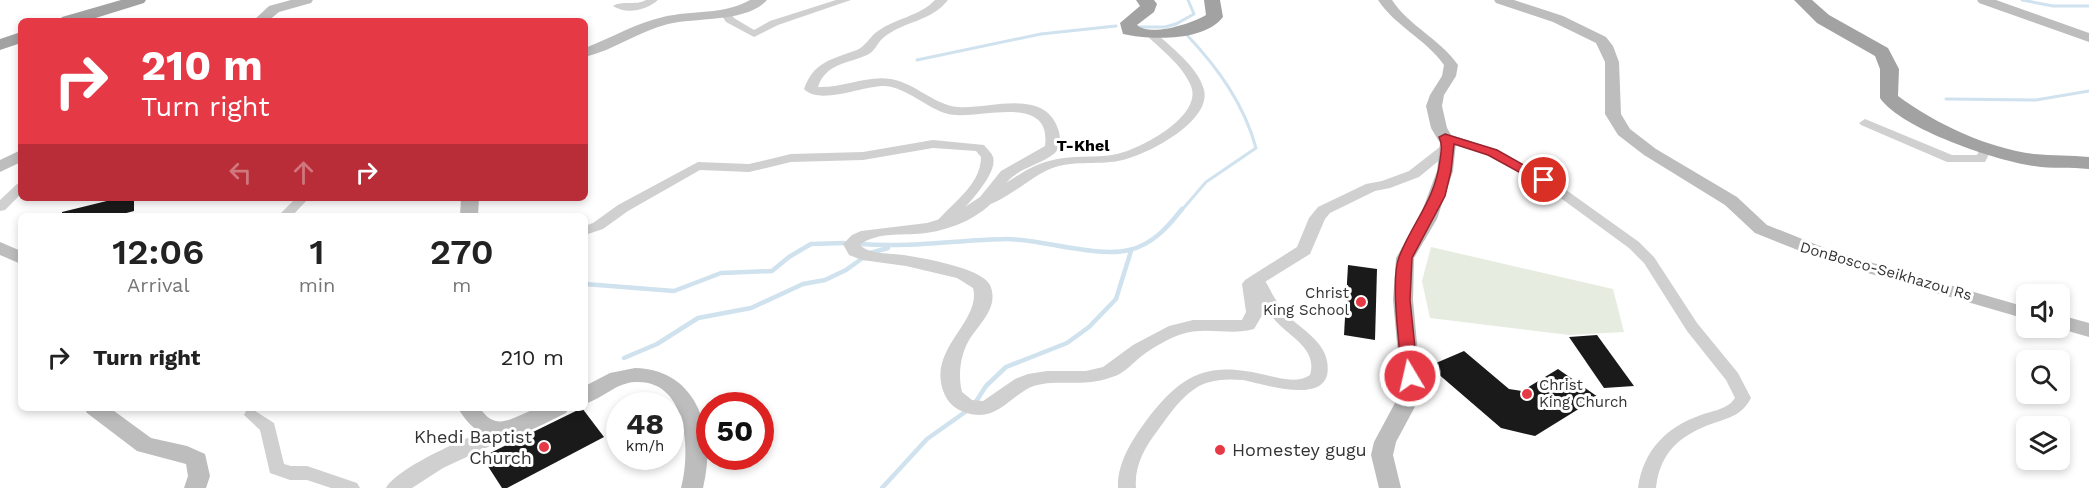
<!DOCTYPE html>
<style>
body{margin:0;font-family:"Work Sans",sans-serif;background:#f6f6f6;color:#222;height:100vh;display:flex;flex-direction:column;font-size:22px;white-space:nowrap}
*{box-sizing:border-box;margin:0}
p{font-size:20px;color:#767676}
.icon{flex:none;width:33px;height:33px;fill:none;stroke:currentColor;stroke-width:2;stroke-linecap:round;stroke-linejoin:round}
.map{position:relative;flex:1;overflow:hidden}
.side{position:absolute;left:18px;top:213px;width:570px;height:198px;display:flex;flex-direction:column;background:#fff;border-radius:9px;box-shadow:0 3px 9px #0003}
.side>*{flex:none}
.guide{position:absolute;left:18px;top:18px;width:570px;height:183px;border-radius:9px;box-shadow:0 3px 9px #0003;background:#e63946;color:#fff;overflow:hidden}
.controls{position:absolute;left:2016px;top:284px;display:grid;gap:12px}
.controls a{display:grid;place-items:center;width:54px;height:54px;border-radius:9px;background:#fff;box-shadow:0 3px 9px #0003;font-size:30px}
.speed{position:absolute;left:606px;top:392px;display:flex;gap:12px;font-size:30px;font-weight:700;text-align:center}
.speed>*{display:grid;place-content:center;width:78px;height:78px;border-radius:50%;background:#fff;box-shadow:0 3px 9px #0003;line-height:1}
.speed small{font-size:15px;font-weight:400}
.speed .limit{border:9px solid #d22;background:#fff;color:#111}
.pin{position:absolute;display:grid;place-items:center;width:51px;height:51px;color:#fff;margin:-26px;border:3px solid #fff;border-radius:50%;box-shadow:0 2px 6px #0007}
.me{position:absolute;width:66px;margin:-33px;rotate:351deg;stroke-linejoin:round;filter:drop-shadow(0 0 4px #0008)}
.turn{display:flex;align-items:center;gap:21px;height:126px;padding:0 24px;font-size:27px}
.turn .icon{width:78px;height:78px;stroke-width:2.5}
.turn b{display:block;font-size:42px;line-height:51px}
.lanes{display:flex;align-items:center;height:57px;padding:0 24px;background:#0003;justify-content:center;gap:30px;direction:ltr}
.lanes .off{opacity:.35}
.eta{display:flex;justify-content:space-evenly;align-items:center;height:102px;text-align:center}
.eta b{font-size:36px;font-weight:600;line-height:42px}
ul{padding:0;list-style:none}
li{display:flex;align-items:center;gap:18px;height:84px;padding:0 24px}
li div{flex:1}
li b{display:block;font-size:22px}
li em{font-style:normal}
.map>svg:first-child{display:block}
.green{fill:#e6ecdf}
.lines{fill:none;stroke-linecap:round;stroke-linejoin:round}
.stream-far1{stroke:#cfe2ee;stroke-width:3}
.stream{stroke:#cfe2ee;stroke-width:4.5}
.building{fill:#1a1a1a}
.minor{fill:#d0d0d0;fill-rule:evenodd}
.tertiary{fill:#d0d0d0;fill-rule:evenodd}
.secondary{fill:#bdbdbd;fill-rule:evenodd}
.trunk{fill:#a2a2a2;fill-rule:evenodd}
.route{fill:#e63946;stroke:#96252e;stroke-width:1.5}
.poi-dot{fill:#e63946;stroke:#fff;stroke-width:2}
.labels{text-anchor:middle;stroke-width:6;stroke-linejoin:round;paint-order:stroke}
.street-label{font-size:15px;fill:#333;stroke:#fff}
.poi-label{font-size:15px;fill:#333;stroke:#fff;text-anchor:end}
.neighbourhood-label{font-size:16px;font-weight:bold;fill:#000;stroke:#fff}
.near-poi-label{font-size:18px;fill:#333;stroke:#fff;text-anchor:end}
</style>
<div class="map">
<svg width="2089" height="488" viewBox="0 0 2089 488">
<rect width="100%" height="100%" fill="#fff"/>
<polygon class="green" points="1431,247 1613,289 1624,332 1569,335 1430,318 1422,281"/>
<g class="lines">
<g class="stream-far1">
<polyline points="2022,0 2053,6 2089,6"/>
<polyline points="1176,24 1194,14 1188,0"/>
<polyline points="1135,27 1165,27 1176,24"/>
<polyline points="917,60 1041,34 1116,26"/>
<polyline points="1946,99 2036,100 2089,91"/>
<path d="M1181 211 1206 182 1256 148C1244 104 1218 68 1187 35"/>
</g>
<g class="stream">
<path d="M860 244C909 248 957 240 1006 239 1041 239 1097 258 1129 250 1152 245 1168 227 1182 209"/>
<polyline points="870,253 888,248"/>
<polyline points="585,284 674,291 721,273 772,271 789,257 811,244 844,243"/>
<polyline points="624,358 657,344 698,318 751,308 803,284 825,280 846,270 864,257"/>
<polyline points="975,403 986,386 1006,367 1067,343 1089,327 1116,299 1131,251"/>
<polyline points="882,488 927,439 968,410"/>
</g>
</g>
<g class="building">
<polygon points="119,198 134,198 134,211 115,216 62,216 62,212"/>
<polygon points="1348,265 1377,269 1375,340 1344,335"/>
<polygon points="1597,335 1634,386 1604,388 1569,337"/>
<polygon points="1464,351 1509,389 1522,391 1558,369 1598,397 1535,436 1501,428 1429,366"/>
<polygon points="582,408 604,437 507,488 502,488 482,457"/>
</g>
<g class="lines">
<g class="minor">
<path d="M646 0H658C647 10 626 15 613 6 622 0 635 6 646 0Z"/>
<polygon points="836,0 851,0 778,25 754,37 726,22 720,13 721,11 729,11 734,18 754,30 770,21"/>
<path d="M1150 30 1154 31C1170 47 1198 66 1204 90 1212 122 1144 157 1118 161 1096 165 1071 160 1050 169 1031 176 996 210 977 206L976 203 977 200C1002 189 1022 168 1049 161 1071 154 1095 159 1117 154 1141 149 1203 116 1191 86 1183 66 1162 50 1146 35L1145 33Z"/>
<polygon points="1865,119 1952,155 1977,155 1982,145 1986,144 1992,148 1985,162 1947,162 1861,125 1859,123"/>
<path d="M1445 133 1497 150 1548 177 1639 242 1654 257 1697 323 1738 373 1751 398C1742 415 1731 417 1714 423 1680 435 1660 452 1656 488H1638C1643 451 1666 427 1701 415 1712 411 1722 410 1731 403L1735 398 1726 380 1687 331 1644 263 1629 248 1540 183 1489 156 1441 140 1439 137Z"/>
<path d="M933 140 984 145C987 149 992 153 993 157 999 176 957 215 946 228H936L934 225C950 204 981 186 981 157L976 151 933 148 863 160 791 162 749 172 700 170 628 211 603 229 585 235V226L593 223 618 205 698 162 749 164 791 154 863 152Z"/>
<polygon points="21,183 21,194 5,210 0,211 0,200 17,184"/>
<polygon points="296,198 309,198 292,216 278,216"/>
<path d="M1257 274 1262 275C1269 287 1274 299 1283 310 1296 327 1323 338 1327 361 1336 409 1264 384 1243 380 1231 379 1218 379 1206 383 1186 390 1170 413 1158 430 1145 447 1134 466 1136 488H1118C1117 463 1132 440 1146 421 1184 371 1209 361 1270 376 1283 379 1298 383 1310 375 1318 348 1289 337 1274 319 1264 307 1256 293 1250 278Z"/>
<polygon points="252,409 274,423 284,464 291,466 307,466 357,483 360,488 331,488 307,480 290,480 270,473 260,430 244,415 246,411"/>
</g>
<g class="tertiary">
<path d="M935 0H948C931 22 903 21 883 38 877 43 875 52 867 55 847 64 826 63 818 87 843 88 867 75 891 79 915 83 934 105 958 107 989 110 1047 86 1059 132 1061 140 1060 147 1055 153 1043 163 1027 166 1015 175 1007 180 1003 188 998 196 989 207 978 215 966 221 953 227 940 231 926 233 906 236 877 231 860 245 870 255 890 253 904 255 922 258 982 268 990 285 1000 308 978 324 968 342 960 357 958 376 962 392L972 400 983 401 1015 379 1028 374 1047 371H1086L1103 367 1133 345 1169 326 1193 320H1242L1246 312 1242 284 1245 280 1297 247 1309 218 1318 207 1366 184 1382 181 1409 171 1441 146H1451L1453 149 1419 177 1390 188 1375 191 1330 213 1325 219 1310 254 1260 285 1264 312 1254 329C1231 336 1205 326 1182 334 1167 339 1150 349 1138 359 1130 366 1123 374 1112 377 1085 388 1052 378 1031 387 1008 398 996 422 967 413 956 410 948 403 944 393 926 349 982 322 973 288L957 278 906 266 862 260 849 255 843 244 852 235 861 231 927 223 953 215 980 197 1001 171 1045 146C1052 91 977 121 948 114 926 108 908 88 885 86 864 85 820 106 804 89 814 61 833 59 857 50 866 46 870 36 878 31 896 18 920 16 935 0Z"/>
<path d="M507 423 514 425 517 430 514 435 443 468 412 488H386C399 465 481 431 507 423Z"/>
</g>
<g class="secondary">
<polygon points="291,0 313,0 311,3 279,12 268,21 253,21 269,6"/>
<path d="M750 0H767C746 23 696 17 668 24 639 31 614 50 585 57V48C611 38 636 23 663 17 692 10 724 15 750 0Z"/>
<path d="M1378 0H1392C1409 26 1440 39 1458 65L1456 76 1444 95 1442 106 1447 128 1456 143 1453 171 1437 219 1414 258 1413 300 1420 376 1418 401 1396 442 1393 455 1401 488H1379L1371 455 1374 442 1396 401 1400 376 1393 300 1396 258 1419 219 1437 171 1440 143 1431 128 1426 106 1430 95 1442 76 1444 65C1426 39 1396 27 1378 0Z"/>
<polygon points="1494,0 1514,0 1563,16 1606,37 1613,46 1619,62 1621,114 1630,129 1656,149 1737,197 1767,225 1835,252 2026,307 2026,319 1823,260 1755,233 1725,205 1644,155 1618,135 1605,114 1605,62 1596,43 1553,22 1496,3"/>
<polygon points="1977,0 1996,0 2089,33 2089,42 1979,3"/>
<polygon points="21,150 21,162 0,172 0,160"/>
<polygon points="461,198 479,198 478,216 460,216"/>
<polygon points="0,242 21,251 21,264 0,255"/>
<polygon points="2060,315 2089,323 2089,337 2054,327 2060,327"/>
<path d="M635 368C699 369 717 435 703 488H681C691 453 688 379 635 382 616 383 603 398 585 404V386L610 373Z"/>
<polygon points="84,408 110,408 151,438 187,446 205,454 210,476 206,488 184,488 188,476 186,464 137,451 87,413"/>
<path d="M458 408H480C498 436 518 412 540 408 549 406 559 408 569 408L566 413C525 433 487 458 458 408Z"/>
</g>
<g class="trunk">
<polygon points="121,0 146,0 144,3 86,21 60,21 62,17"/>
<path d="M1136 0H1154L1157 4 1154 12 1137 25C1150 37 1191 24 1206 15L1204 0H1220L1223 17C1204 42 1150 40 1123 34L1120 23 1140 6Z"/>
<path d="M1794 0H1812L1829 15 1888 48 1899 69 1898 96C1936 124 1987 148 2034 154 2052 156 2071 155 2089 157V169C2071 167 2052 169 2034 166 1997 161 1901 129 1880 98V69L1875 56 1817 23Z"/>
<polygon points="21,32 21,43 0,50 0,39"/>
</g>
</g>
<path class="route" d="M1445 134 1497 150 1550 180 1548 183H1539L1488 155 1454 144 1451 171 1445 196 1412 258 1410 300 1418 376 1416 380H1405L1402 376C1400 349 1390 280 1399 257 1413 221 1435 201 1440 160 1441 152 1443 145 1439 137Z"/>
<g class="poi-dot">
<circle cx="1361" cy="302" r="6"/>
<circle cx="1527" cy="394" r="6"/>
<circle cx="544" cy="447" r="6"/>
<circle cx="1220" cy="450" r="6"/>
</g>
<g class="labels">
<g class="street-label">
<text transform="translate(1886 271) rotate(16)" y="5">DonBosco-Seikhazou Rs</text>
</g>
<g class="poi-label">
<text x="1349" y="298">Christ<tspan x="1349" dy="17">King School</tspan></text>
<text x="1539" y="390" text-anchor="start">Christ<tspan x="1539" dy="17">King Church</tspan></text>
</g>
<g class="neighbourhood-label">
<text x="1083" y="151">T-Khel</text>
</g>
<g class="near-poi-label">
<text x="532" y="443">Khedi Baptist<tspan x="532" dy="21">Church</tspan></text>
<text x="1232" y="456" text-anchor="start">Homestey gugu</text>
</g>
</g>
</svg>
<div class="controls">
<a><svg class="icon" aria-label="sound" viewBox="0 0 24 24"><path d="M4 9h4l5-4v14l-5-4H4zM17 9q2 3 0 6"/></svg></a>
<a><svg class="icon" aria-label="search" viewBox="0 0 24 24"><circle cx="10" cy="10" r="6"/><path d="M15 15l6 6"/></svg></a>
<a><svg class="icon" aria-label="layers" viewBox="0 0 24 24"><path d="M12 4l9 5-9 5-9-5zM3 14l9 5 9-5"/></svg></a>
</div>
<div class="speed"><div>48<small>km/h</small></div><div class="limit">50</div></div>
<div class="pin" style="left:1544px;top:180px;background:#d93025"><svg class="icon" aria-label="arrive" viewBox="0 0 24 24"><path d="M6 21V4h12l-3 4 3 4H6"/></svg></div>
<svg class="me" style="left:1410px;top:376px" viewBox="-20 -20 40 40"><circle r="17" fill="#e63946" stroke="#fff" stroke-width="3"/><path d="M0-11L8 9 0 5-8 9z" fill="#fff"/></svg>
<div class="guide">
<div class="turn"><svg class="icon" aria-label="right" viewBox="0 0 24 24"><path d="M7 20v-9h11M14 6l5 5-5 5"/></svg><div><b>210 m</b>Turn right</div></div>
<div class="lanes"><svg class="icon off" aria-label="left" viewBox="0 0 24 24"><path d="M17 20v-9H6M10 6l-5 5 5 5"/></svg><svg class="icon off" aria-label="ahead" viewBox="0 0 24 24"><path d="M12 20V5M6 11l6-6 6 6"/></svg><svg class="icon" aria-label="right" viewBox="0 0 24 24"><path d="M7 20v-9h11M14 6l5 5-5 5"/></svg></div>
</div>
<section class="side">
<div class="eta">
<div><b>12:06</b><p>Arrival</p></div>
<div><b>1</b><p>min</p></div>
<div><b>270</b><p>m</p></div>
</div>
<ul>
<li><svg class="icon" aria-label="right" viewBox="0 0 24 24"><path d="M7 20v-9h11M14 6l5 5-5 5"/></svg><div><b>Turn right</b></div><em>210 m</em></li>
</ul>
</section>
</div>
